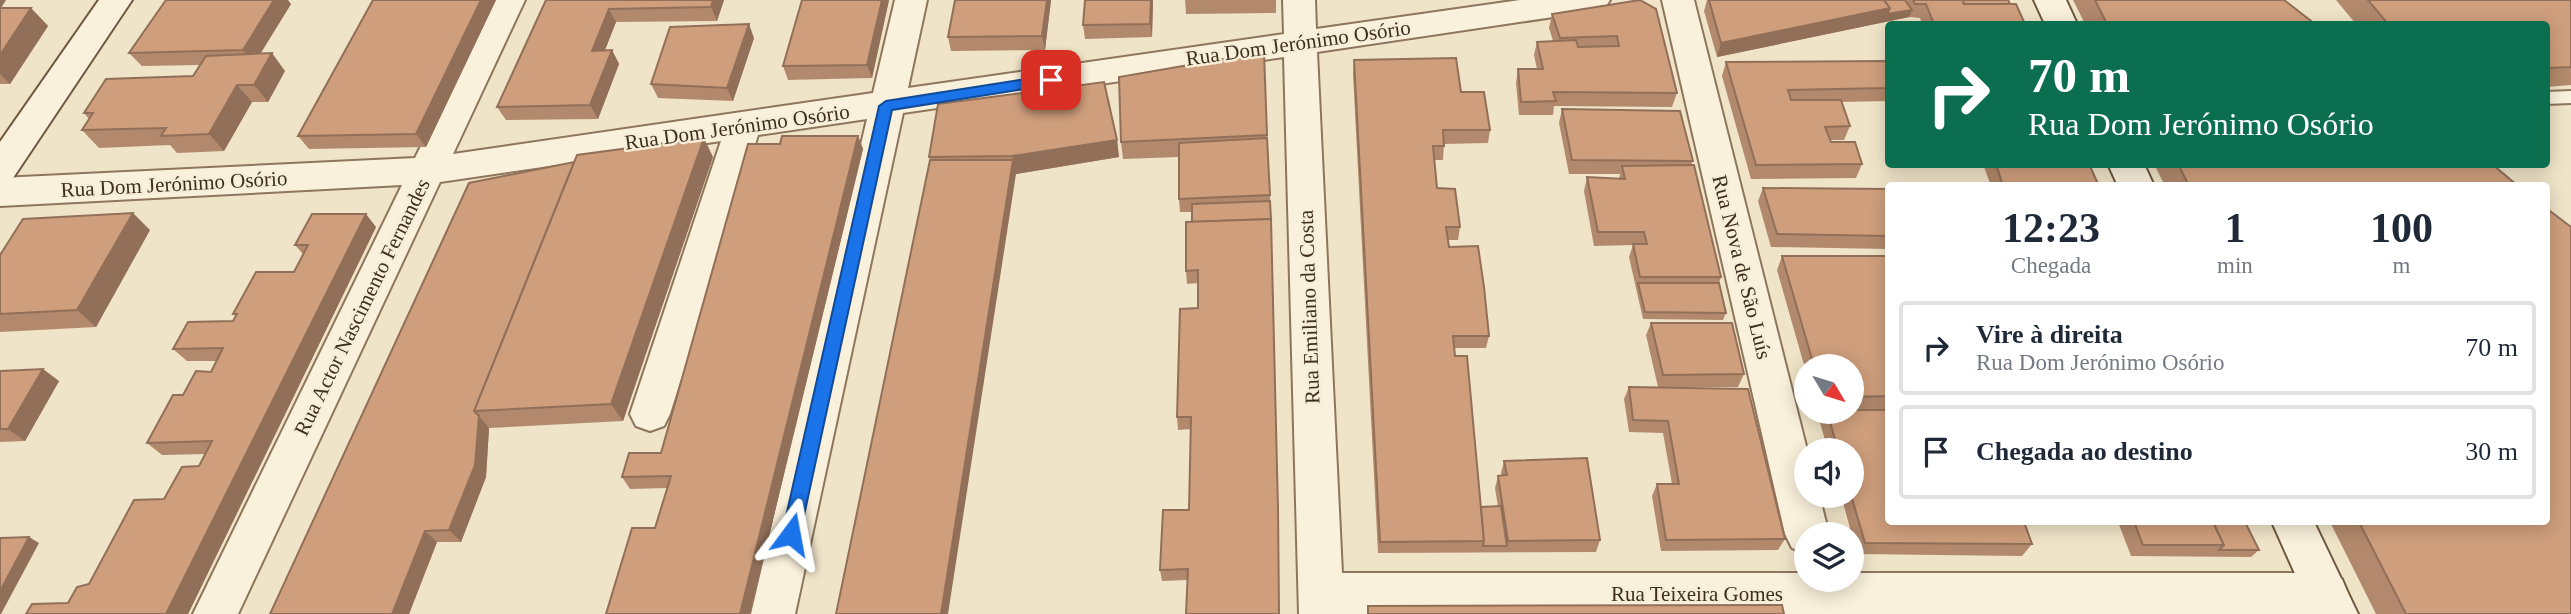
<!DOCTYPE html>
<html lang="pt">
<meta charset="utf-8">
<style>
body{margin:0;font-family:"Times New Roman",serif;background:#f2f2f3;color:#1f2937;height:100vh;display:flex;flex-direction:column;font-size:26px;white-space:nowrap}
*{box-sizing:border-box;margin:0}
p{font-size:23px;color:#747a83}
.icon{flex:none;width:38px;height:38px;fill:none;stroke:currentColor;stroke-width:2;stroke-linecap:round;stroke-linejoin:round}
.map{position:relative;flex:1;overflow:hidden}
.side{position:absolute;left:1885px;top:182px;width:665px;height:343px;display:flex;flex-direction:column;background:#fff;border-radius:7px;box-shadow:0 4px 18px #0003}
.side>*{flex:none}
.guide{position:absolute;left:1885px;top:21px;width:665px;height:147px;border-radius:7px;box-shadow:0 4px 18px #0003;background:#0b6e4f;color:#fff;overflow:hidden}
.needle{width:46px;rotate:128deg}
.controls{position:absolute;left:1794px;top:354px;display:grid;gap:14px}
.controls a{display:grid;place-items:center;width:70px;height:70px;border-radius:50%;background:#fff;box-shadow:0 4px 18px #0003;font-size:35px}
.pin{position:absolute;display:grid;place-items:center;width:60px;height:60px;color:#fff;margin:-30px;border-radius:14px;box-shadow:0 4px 10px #0006}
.me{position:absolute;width:77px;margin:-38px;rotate:13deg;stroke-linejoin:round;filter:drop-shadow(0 0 5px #0008)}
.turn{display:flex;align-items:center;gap:24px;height:147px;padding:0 28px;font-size:32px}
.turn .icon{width:91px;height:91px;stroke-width:2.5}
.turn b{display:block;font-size:49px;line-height:60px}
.eta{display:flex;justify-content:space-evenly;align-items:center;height:119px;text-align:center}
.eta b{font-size:42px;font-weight:600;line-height:49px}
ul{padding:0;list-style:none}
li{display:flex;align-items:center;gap:21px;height:94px;margin:0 14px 10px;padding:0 14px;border:4px solid #e0e1e3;border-radius:7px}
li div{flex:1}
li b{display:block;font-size:26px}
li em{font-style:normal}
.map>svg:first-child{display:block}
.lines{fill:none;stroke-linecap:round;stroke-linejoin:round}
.lane-casing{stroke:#8d765c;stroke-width:4}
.street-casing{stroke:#8d765c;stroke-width:4}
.secondary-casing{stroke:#6f573f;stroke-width:4}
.lane{fill:#faf1dc;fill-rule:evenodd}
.street{fill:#faf1dc;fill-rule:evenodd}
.secondary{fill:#faf1dc;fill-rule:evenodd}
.wall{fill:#b2896c}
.shaded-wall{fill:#916f58}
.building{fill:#cf9f7d;stroke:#916f58;stroke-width:2}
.route{fill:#1a73e8;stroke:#114b97;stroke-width:2}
.labels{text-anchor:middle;stroke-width:5;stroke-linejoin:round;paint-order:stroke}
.street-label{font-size:21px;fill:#3d2e20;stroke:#f7eed8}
</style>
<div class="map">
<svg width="2571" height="614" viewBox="0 0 2571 614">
<rect width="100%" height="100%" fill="#f0e4c8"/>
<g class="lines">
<g class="lane-casing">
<polygon id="lane" points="2571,91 2571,103 2546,104 2546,92"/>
</g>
<g class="street-casing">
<g id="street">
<polygon points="493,0 525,0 453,154 873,93 895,0 927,0 908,88 1284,34 1283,0 1315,0 1316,29 1520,0 1610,0 1605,8 1594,11 1317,52 1342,573 1806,573 1806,579 1852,579 1852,573 2326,573 2342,579 2348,594 2342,609 2327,614 1299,614 1284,57 903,113 795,614 751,614 867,119 758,135 670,414 664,426 650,431 636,426 630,414 721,141 440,182 238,614 193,614 402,185 0,206 0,178 415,158"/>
<polygon points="1662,0 1694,0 1807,450 1806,495 1819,495 1829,534 1806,534 1806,553 1792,548 1785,534"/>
</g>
</g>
<g class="secondary-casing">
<g id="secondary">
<polygon points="99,0 132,0 13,178 0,182 0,142"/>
<polygon points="2034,0 2066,0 2077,24 2045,24"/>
<polygon points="2108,164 2144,164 2154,186 2118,186"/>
<polygon points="2272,522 2314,522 2358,614 2313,614"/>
</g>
</g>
<use href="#lane" class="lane"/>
<use href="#street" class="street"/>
<use href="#secondary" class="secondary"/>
</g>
<g class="wall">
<polygon points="373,0 496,0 426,147 309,149 298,136"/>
<polygon points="546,0 724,0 717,21 616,22 605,50 612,50 619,64 598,119 506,120 497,107"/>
<polygon points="802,0 889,0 872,78 788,80 783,66"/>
<polygon points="955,0 1051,0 1045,50 951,51 948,37"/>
<polygon points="1085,0 1153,0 1152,37 1085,39 1083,25"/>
<polygon points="1185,0 1276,0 1276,13 1186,14"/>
<polygon points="1640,0 1677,93 1672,107 1554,106 1553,115 1519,115 1516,83 1518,69 1537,69 1534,55 1537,42 1553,41 1549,28 1552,14"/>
<polygon points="1707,0 2008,0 2025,24 1922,24 1920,18 1909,17 1717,57 1704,11"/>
<polygon points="2073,0 2284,0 2315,24 2085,24"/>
<polygon points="2336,0 2571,0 2571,85 2546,87 2546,24 2356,24"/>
<polygon points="291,4 260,54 285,71 268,102 252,102 224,151 177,153 170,145 99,148 82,130 89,119 84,113 193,76 200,65 142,66 129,53"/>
<polygon points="0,8 31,8 48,26 10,84 0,84"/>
<polygon points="754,38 733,101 658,98 651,84"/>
<polygon points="1264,52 1271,219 1188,580 1162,581 1160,570 1189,510 1191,429 1178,430 1177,417 1198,308 1198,283 1187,284 1186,271 1192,222 1192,212 1180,212 1179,199 1179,157 1123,159 1121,142"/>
<polygon points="1354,60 1461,92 1490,130 1488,143 1444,144 1443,160 1434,160 1437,188 1460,227 1458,240 1448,240 1449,247 1489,336 1486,348 1454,348 1481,507 1498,507 1495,488 1498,476 1502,476 1501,473 1504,461 1600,540 1596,552 1378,553 1353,74"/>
<polygon points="1888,61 1888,101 1841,102 1850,126 1844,140 1830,140 1831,142 1862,164 1856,178 1751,179 1722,76 1726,62"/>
<polygon points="1562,109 1693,161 1691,165 1721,277 1719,283 1726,313 1723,320 1643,319 1629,257 1633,245 1594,246 1584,191 1587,177 1619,179 1620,174 1569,174 1559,123"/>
<polygon points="858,136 863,149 750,614 606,614 655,528 667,488 630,489 622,477 661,453 780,144"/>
<polygon points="1117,140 1119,157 1016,174 930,160 929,157"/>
<polygon points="713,157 623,421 489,428 486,477 461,542 437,542 409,614 270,614"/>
<polygon points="1983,164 2089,164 2099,186 1991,186"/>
<polygon points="2154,164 2492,164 2518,186 2165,186"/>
<polygon points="1763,188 1888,189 1888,249 1771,247 1758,201"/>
<polygon points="376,227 188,614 26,614 68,603 89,584 164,499 199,466 206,454 162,455 147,443 183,395 211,372 216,361 187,361 173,349 233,321 236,316 233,314 294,272 303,254 295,245"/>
<polygon points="150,230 96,327 0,332 0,255"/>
<polygon points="1782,256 1888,256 1888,409 1852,409 1852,366 1806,366 1806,372 1777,270"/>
<polygon points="1651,323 1744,374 1738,387 1658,387 1646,335"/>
<polygon points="0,371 59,381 25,441 0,442"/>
<polygon points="1629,387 1748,389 1785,539 1778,550 1661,551 1652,496 1657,484 1672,484 1663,433 1629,432 1624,399"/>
<polygon points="1827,411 1852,411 2032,544 2022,556 1857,554 1841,495 1852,495 1852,450 1828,450 1820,423"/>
<polygon points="2118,522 2245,522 2259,550 2251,557 2131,556"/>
<polygon points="2330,522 2546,522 2571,614 2376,614"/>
</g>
<g class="shaded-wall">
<polygon points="0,0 6,0 1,8 0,7"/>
<polygon points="274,0 288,0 291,4 254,64 243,50"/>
<polygon points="481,0 496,0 426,147 416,134"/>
<polygon points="713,0 724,0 717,21 711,7"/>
<polygon points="882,0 889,0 872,78 867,65"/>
<polygon points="1047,0 1051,0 1045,50 1042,36"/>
<polygon points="1151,0 1153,0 1152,37 1150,24"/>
<polygon points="31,8 48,26 10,84 0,74 0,55"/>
<polygon points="1890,8 1912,10 1909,17 1717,57 1721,43"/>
<polygon points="609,9 616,22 599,65 592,51"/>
<polygon points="749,24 754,38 733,101 727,88"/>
<polygon points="612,50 619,64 598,119 590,105"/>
<polygon points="272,53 285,71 268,102 254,85"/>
<polygon points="237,85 252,102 224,151 209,134"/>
<polygon points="858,136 863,149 750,614 740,614"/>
<polygon points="704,138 713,157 623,421 611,404"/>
<polygon points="1117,140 1119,157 1016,174 948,614 941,614 1013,160 1012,156"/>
<polygon points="133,213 150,230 96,327 77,310"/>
<polygon points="366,214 376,227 188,614 166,614"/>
<polygon points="43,369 59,381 25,441 8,429"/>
<polygon points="479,416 489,428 486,477 461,542 449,530"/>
<polygon points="425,531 437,542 409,614 392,614"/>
<polygon points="29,537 39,543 1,614 0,614 0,591"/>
</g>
<g class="building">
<polygon points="166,0 274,0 243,50 129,53"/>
<polygon points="373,0 481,0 416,134 298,136"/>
<polygon points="546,0 713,0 711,7 609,9 592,51 612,50 590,105 497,107"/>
<polygon points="802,0 882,0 867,65 783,66"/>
<polygon points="955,0 1047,0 1042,36 948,37"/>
<polygon points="1085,0 1151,0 1150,24 1083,25"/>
<polygon points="1640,0 1656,9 1677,93 1553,92 1556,101 1521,102 1518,69 1543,69 1537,42 1576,40 1578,47 1619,46 1617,36 1560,38 1552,14"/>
<polygon points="1709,0 1884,0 1890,8 1721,43"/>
<polygon points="1884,0 1905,0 1912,10 1887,14 1890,8"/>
<polygon points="1913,0 1963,0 1964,4 2016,4 2025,24 1934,24 1926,4 1915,4"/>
<polygon points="1963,0 2008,0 2010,4 1964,4"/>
<polygon points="2095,0 2284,0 2315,24 2107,24"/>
<polygon points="2368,0 2571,0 2571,67 2546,68 2546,24 2388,24"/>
<polygon points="0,8 31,8 0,55"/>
<polygon points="749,24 727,88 651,84 670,27"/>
<polygon points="1264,52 1267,135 1121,142 1119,77"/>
<polygon points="272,53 254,85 237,85 209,134 161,136 166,128 82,130 93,113 84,113 106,79 193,76 206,56"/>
<polygon points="1456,58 1461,92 1484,92 1490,130 1443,130 1444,146 1433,146 1437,188 1455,189 1460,227 1446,227 1449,247 1478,246 1484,287 1489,336 1453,336 1455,356 1467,356 1484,541 1380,542 1354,60"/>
<polygon points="1888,61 1888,88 1788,90 1791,100 1841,100 1850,126 1825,127 1831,142 1855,142 1862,164 1756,165 1726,62"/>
<polygon points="1104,82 1117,140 1012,156 929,157 938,104"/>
<polygon points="1562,109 1680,111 1693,161 1572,160"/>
<polygon points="782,136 858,136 740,614 606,614 632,528 655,528 671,476 622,477 629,453 661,453 748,144 780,144"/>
<polygon points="704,138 611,404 474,411 577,155"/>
<polygon points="1267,138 1270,195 1179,199 1179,143"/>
<polygon points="930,160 1013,160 941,614 836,614"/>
<polygon points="574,162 474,411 479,416 475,465 449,530 425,531 392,614 270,614 469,183"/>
<polygon points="1996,164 2089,164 2099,186 2003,186"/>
<polygon points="2178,164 2492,164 2518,186 2189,186"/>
<polygon points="1694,165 1721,277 1640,277 1633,244 1647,244 1644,232 1598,232 1587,177 1625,179 1622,166"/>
<polygon points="1763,188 1888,189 1888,236 1777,234"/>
<polygon points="1270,201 1271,219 1192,222 1192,204"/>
<polygon points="2546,208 2571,227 2571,614 2406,614 2359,522 2546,522"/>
<polygon points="133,213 77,310 0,314 0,255 23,219"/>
<polygon points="312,214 366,214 166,614 26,614 32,604 68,603 77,587 89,584 134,500 164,499 182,467 199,466 212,441 147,443 173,395 183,395 196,371 211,372 223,348 173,349 188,322 233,321 237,314 233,314 256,272 294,272 308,245 295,245"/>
<polygon points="1271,219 1278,509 1279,614 1186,614 1188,569 1160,570 1163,510 1189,510 1191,417 1177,417 1180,309 1198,308 1198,270 1186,271 1186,222"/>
<polygon points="1782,256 1888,256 1888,396 1852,397 1852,366 1814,366"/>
<polygon points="1638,283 1719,283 1726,313 1645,312"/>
<polygon points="1651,323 1732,323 1744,374 1663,375"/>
<polygon points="43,369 8,429 0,429 0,371"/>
<polygon points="1629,387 1748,389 1785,539 1666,540 1657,484 1679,484 1668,421 1633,420"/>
<polygon points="1852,410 1888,410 1888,522 2024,522 2032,544 1865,543 1851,495 1852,450 1838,450 1827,411 1852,411"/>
<polygon points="1587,458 1600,540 1508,541 1498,476 1507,475 1504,461"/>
<polygon points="1501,506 1507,546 1483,546 1484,541 1481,507"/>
<polygon points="2134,522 2213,522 2224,545 2143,545"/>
<polygon points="2213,522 2245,522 2259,550 2219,550 2224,545"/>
<polygon points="29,537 0,591 0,538"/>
<polygon points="1782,605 1784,614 1368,614 1368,606"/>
</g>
<polygon class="route" points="1051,75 1058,80 1056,84 892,110 800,534 797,539 791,542 785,539 782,534 879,106 886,101"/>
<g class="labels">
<g class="street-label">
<text transform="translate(1298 43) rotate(-8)" y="7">Rua Dom Jerónimo Osório</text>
<text transform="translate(737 127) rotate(-8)" y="7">Rua Dom Jerónimo Osório</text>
<text transform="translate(174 184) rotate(-3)" y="7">Rua Dom Jerónimo Osório</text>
<text transform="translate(1742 267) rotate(76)" y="7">Rua Nova de São Luís</text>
<text transform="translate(362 307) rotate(-64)" y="7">Rua Actor Nascimento Fernandes</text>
<text transform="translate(1309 307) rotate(-92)" y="7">Rua Emiliano da Costa</text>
<text x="1697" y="601">Rua Teixeira Gomes</text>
</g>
</g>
</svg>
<div class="controls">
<a><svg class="needle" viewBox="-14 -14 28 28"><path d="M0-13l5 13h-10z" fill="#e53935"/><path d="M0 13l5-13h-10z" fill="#747a83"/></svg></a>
<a><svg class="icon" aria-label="sound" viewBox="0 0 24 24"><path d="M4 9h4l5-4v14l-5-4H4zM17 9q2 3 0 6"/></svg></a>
<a><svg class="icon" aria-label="layers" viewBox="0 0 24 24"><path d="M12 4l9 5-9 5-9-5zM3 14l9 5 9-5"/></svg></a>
</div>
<div class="pin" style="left:1051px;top:80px;background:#d93025"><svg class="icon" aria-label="arrive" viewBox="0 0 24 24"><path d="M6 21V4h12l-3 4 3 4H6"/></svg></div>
<svg class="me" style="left:791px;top:534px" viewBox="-20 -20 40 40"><path d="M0-17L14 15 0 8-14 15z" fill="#1a73e8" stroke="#fff" stroke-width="4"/></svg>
<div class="guide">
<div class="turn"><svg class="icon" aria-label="right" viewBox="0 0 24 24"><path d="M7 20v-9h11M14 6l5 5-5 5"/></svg><div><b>70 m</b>Rua Dom Jerónimo Osório</div></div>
</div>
<section class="side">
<div class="eta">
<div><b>12:23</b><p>Chegada</p></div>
<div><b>1</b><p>min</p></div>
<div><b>100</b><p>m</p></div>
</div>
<ul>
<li><svg class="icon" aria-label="right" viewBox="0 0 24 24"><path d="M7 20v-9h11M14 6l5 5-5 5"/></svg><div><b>Vire à direita</b><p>Rua Dom Jerónimo Osório</p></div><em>70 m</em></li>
<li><svg class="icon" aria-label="arrive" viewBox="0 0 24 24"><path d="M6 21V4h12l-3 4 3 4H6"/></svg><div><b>Chegada ao destino</b></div><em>30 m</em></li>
</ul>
</section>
</div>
